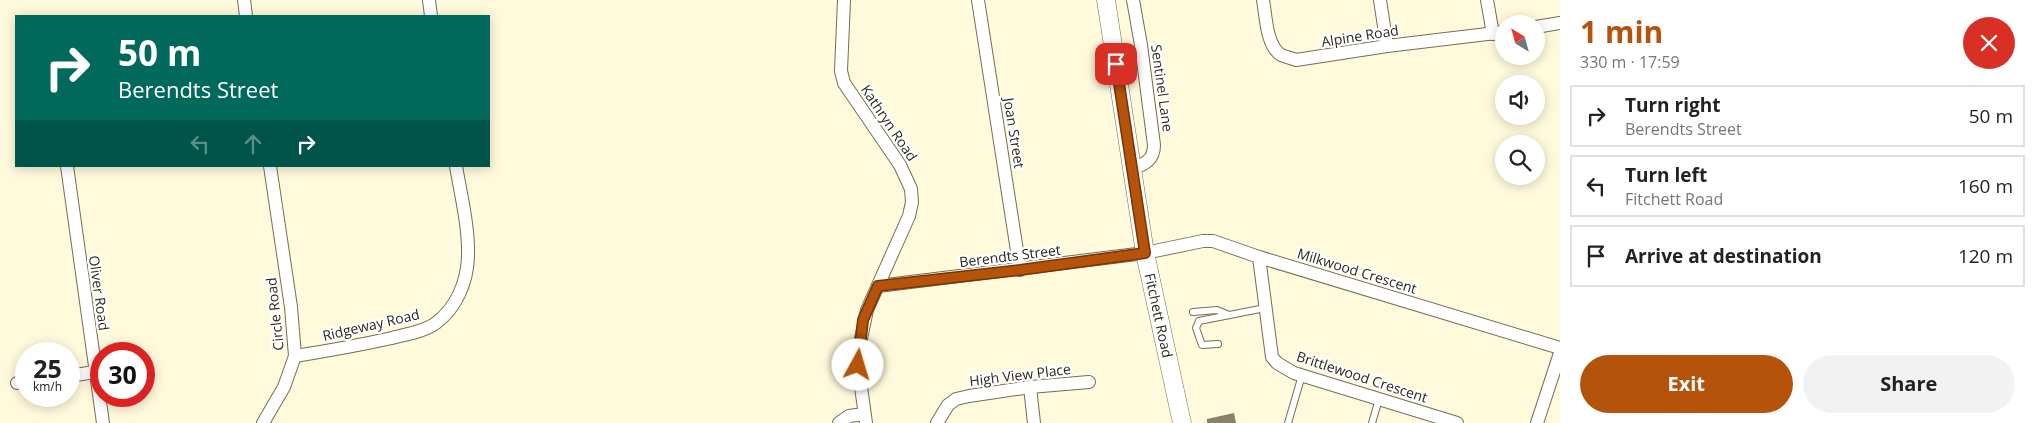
<!DOCTYPE html>
<meta charset="utf-8">
<style>
body{margin:0;font-family:"Open Sans",sans-serif;background:#f2f2f2;color:#222;height:100vh;display:flex;flex-direction:column;font-size:19px;white-space:nowrap}
*{box-sizing:border-box;margin:0}
p{font-size:16px;color:#767676}
.icon{flex:none;width:28px;height:28px;fill:none;stroke:currentColor;stroke-width:2;stroke-linecap:round;stroke-linejoin:round}
.map{position:relative;flex:1;overflow:hidden}
.details{display:flex;flex-direction:column;background:#fff;width:475px}
.details>*{flex:none}
.hud{position:absolute;left:15px;top:15px;width:475px;height:152px;border-radius:0px;box-shadow:0 2px 12px #0003;background:#00695c;color:#fff;overflow:hidden}
.needle{width:32px;rotate:323deg}
.fabs{position:absolute;left:1495px;top:15px;display:grid;gap:10px}
.fabs a{display:grid;place-items:center;width:50px;height:50px;border-radius:50%;background:#fff;box-shadow:0 2px 12px #0003;font-size:25px}
.speed{position:absolute;left:15px;top:342px;display:flex;gap:10px;font-size:25px;font-weight:700;text-align:center}
.speed>*{display:grid;place-content:center;width:65px;height:65px;border-radius:50%;background:#fff;box-shadow:0 2px 12px #0003;line-height:1}
.speed small{font-size:12px;font-weight:400}
.speed .limit{border:8px solid #d22;background:#fff;color:#111}
.pin{position:absolute;display:grid;place-items:center;width:42px;height:42px;color:#fff;margin:-21px;border-radius:10px;box-shadow:0 2px 8px #0006}
.me{position:absolute;width:55px;margin:-28px;rotate:6deg;stroke-linejoin:round;filter:drop-shadow(0 0 4px #0008)}
.turn{display:flex;align-items:center;gap:18px;height:105px;padding:0 20px;font-size:22px}
.turn .icon{width:65px;height:65px;stroke-width:2.5}
.turn b{display:block;font-size:35px;line-height:42px}
.lanes{display:flex;align-items:center;height:48px;padding:0 20px;background:#0003;justify-content:center;gap:25px;direction:ltr}
.lanes .off{opacity:.35}
.round{display:grid;place-items:center;flex:none;width:52px;height:52px;border-radius:26px;background:#f2f2f2}
.head{display:flex;align-items:center;justify-content:space-between;height:85px;padding:0 20px}
h1{font-size:30px;font-weight:700;line-height:38px;color:#b45309}
.cta{display:flex;gap:10px;margin-top:auto;padding:10px 20px}
.cta a{flex:1;height:58px;border-radius:30px;background:#b45309;color:#fff;font-size:20px;font-weight:700;line-height:58px;text-align:center}
.cta a+a{background:#f2f2f2;color:#222}
ul{padding:0;list-style:none}
li{display:flex;align-items:center;gap:15px;height:62px;margin:0 10px 8px;padding:0 10px;border:2px solid #e0e0e0;border-radius:0px}
li div{flex:1}
li b{display:block;font-size:19px}
li em{font-style:normal}
main{display:flex;flex:1;min-height:0}
.map>svg:first-child{display:block}
.building{fill:#888368}
.lines{fill:none;stroke-linecap:round;stroke-linejoin:round}
.lane-casing{stroke:#736e54;stroke-width:8}
.street-casing{stroke:#736e54;stroke-width:14}
.secondary-casing{stroke:#736e54;stroke-width:19}
.lane{stroke:#fff;stroke-width:6}
.street{stroke:#fff;stroke-width:12}
.secondary{stroke:#fff;stroke-width:18}
.route-casing{stroke:#753606;stroke-width:12}
.route{stroke:#b45309;stroke-width:9}
.labels{text-anchor:middle;stroke-width:4.5;stroke-linejoin:round;paint-order:stroke}
.street-label{font-size:14px;fill:#2b291e;stroke:#fff}
</style>
<main>
<div class="map">
<svg width="1560" height="423" viewBox="0 0 1560 423">
<rect width="100%" height="100%" fill="#fffadc"/>
<polygon class="building" points="1234,413 1236,423 1207,423 1207,419"/>
<g class="lines">
<g class="lane-casing">
<g id="lane">
<polyline points="1193,312 1217,310 1229,315"/>
<polyline points="1218,344 1202,345 1196,328 1199,321 1265,308"/>
<polyline points="1288,423 1302,375"/>
<polyline points="1372,423 1379,399"/>
</g>
</g>
<g class="street-casing">
<g id="street">
<polyline points="244,0 246,16"/>
<polyline points="429,0 431,16"/>
<polyline points="844,0 841,71 844,83 900,165 911,189 912,202 909,216 867,310 859,348 858,365 866,423"/>
<polyline points="978,0 1020,270"/>
<path d="M1263 0C1266 16 1266 45 1281 55 1286 57 1291 58 1296 60L1387 46 1504 32"/>
<polyline points="1380,0 1387,46"/>
<polyline points="1487,0 1493,34"/>
<polyline points="1536,27 1560,23"/>
<polyline points="67,166 103,423"/>
<path d="M1132 169C1145 164 1154 160 1154 145L1141 45 1133 0"/>
<polyline points="1259,257 1272,357 1277,363 1294,373 1457,423"/>
<polyline points="878,286 1145,253 1203,241 1213,241 1259,257 1560,348"/>
<path d="M295 356C327 351 360 345 392 338 406 334 424 332 436 323 456 308 467 283 468 257 469 227 461 196 456 166"/>
<polyline points="69,376 95,372"/>
<polyline points="17,383 26,381"/>
<polyline points="1030,387 1034,423"/>
<polyline points="263,423 284,387 295,356 291,307 270,166"/>
<polyline points="839,423 849,416 864,414"/>
<polyline points="937,423 948,405 956,399 969,396 1030,387 1089,382"/>
<polyline points="1537,423 1560,353"/>
</g>
</g>
<g class="secondary-casing">
<g id="secondary">
<path id="s1" d="M1106 0 1145 253 1182 423"/>
</g>
</g>
<use href="#lane" class="lane"/>
<use href="#street" class="street"/>
<use href="#secondary" class="secondary"/>
</g>
<g class="lines">
<g class="route-casing">
<polyline id="route" points="858,365 863,320 878,286 1020,270 1145,253 1116,64"/>
</g>
<use href="#route" class="route"/>
</g>
<g class="labels">
<g class="street-label">
<text transform="translate(1360 36) rotate(-9)" y="5">Alpine Road</text>
<text transform="translate(1162 88) rotate(82)" y="5">Sentinel Lane</text>
<text transform="translate(889 123) rotate(56)" y="5">Kathryn Road</text>
<text transform="translate(1014 133) rotate(81)" y="5">Joan Street</text>
<text transform="translate(1010 256) rotate(-7)" y="5">Berendts Street</text>
<text transform="translate(1357 271) rotate(17)" y="5">Milkwood Crescent</text>
<text transform="translate(99 293) rotate(82)" y="5">Oliver Road</text>
<text transform="translate(275 314) rotate(-96)" y="5">Circle Road</text>
<text dy="5" stroke="none"><textPath href="#s1" startOffset="320">Fitchett Road</textPath></text>
<text transform="translate(371 325) rotate(-13)" y="5">Ridgeway Road</text>
<text transform="translate(1020 375) rotate(-7)" y="5">High View Place</text>
<text transform="translate(1362 377) rotate(18)" y="5">Brittlewood Crescent</text>
</g>
</g>
</svg>
<div class="fabs">
<a><svg class="needle" viewBox="-14 -14 28 28"><path d="M0-13l5 13h-10z" fill="#e53935"/><path d="M0 13l5-13h-10z" fill="#767676"/></svg></a>
<a><svg class="icon" aria-label="sound" viewBox="0 0 24 24"><path d="M4 9h4l5-4v14l-5-4H4zM17 9q2 3 0 6"/></svg></a>
<a><svg class="icon" aria-label="search" viewBox="0 0 24 24"><circle cx="10" cy="10" r="6"/><path d="M15 15l6 6"/></svg></a>
</div>
<div class="speed"><div>25<small>km/h</small></div><div class="limit">30</div></div>
<div class="pin" style="left:1116px;top:64px;background:#d93025"><svg class="icon" aria-label="arrive" viewBox="0 0 24 24"><path d="M6 21V4h12l-3 4 3 4H6"/></svg></div>
<svg class="me" style="left:858px;top:365px" viewBox="-20 -20 40 40"><circle r="19" fill="#fff"/><path d="M0-13L10 11 0 6-10 11z" fill="#b45309"/></svg>
<div class="hud">
<div class="turn"><svg class="icon" aria-label="right" viewBox="0 0 24 24"><path d="M7 20v-9h11M14 6l5 5-5 5"/></svg><div><b>50 m</b>Berendts Street</div></div>
<div class="lanes"><svg class="icon off" aria-label="left" viewBox="0 0 24 24"><path d="M17 20v-9H6M10 6l-5 5 5 5"/></svg><svg class="icon off" aria-label="ahead" viewBox="0 0 24 24"><path d="M12 20V5M6 11l6-6 6 6"/></svg><svg class="icon" aria-label="right" viewBox="0 0 24 24"><path d="M7 20v-9h11M14 6l5 5-5 5"/></svg></div>
</div>
</div>
<section class="details">
<div class="head"><div><h1>1 min</h1><p>330 m · 17:59</p></div><a class="round" style="background:#d93025;color:#fff"><svg class="icon" aria-label="close" viewBox="0 0 24 24"><path d="M6 6l12 12M18 6L6 18"/></svg></a></div>
<ul>
<li><svg class="icon" aria-label="right" viewBox="0 0 24 24"><path d="M7 20v-9h11M14 6l5 5-5 5"/></svg><div><b>Turn right</b><p>Berendts Street</p></div><em>50 m</em></li>
<li><svg class="icon" aria-label="left" viewBox="0 0 24 24"><path d="M17 20v-9H6M10 6l-5 5 5 5"/></svg><div><b>Turn left</b><p>Fitchett Road</p></div><em>160 m</em></li>
<li><svg class="icon" aria-label="arrive" viewBox="0 0 24 24"><path d="M6 21V4h12l-3 4 3 4H6"/></svg><div><b>Arrive at destination</b></div><em>120 m</em></li>
</ul>
<div class="cta"><a>Exit</a><a>Share</a></div>
</section>
</main>
